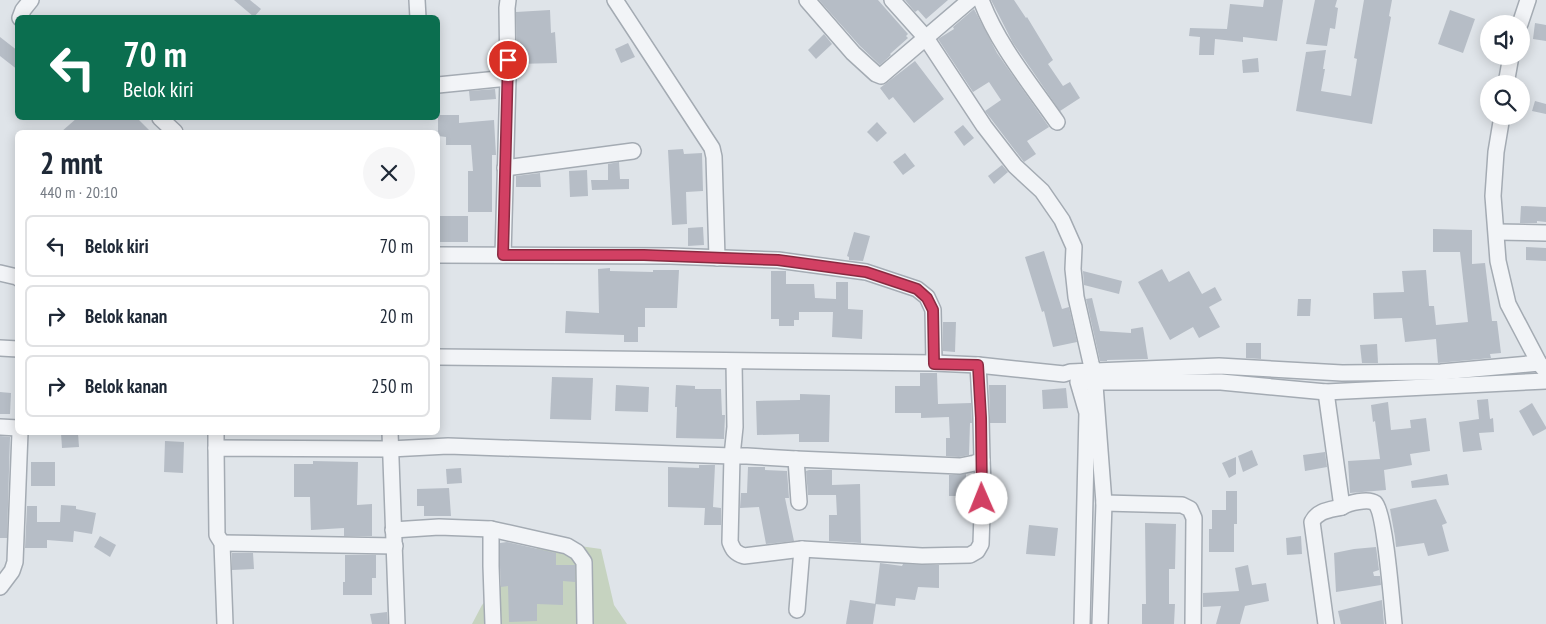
<!DOCTYPE html>
<html lang="id">
<meta charset="utf-8">
<style>
body{margin:0;font-family:"PT Sans Narrow",sans-serif;background:#f6f6f7;color:#1f2937;height:100vh;display:flex;flex-direction:column;font-size:19px;white-space:nowrap}
*{box-sizing:border-box;margin:0}
p{font-size:16px;color:#747a83}
.icon{flex:none;width:28px;height:28px;fill:none;stroke:currentColor;stroke-width:2;stroke-linecap:round;stroke-linejoin:round}
.map{position:relative;flex:1;overflow:hidden}
.sheet{position:absolute;left:15px;top:130px;width:425px;height:305px;display:flex;flex-direction:column;background:#fff;border-radius:8px;box-shadow:0 2px 12px #0003}
.sheet>*{flex:none}
.guide{position:absolute;left:15px;top:15px;width:425px;height:105px;border-radius:8px;box-shadow:0 2px 12px #0003;background:#0b6e4f;color:#fff;overflow:hidden}
.buttons{position:absolute;left:1480px;top:15px;display:grid;gap:10px}
.buttons a{display:grid;place-items:center;width:50px;height:50px;border-radius:50%;background:#fff;box-shadow:0 2px 12px #0003;font-size:25px}
.pin{position:absolute;display:grid;place-items:center;width:42px;height:42px;color:#fff;margin:-21px;border:2px solid #fff;border-radius:50%;box-shadow:0 1px 5px #0007}
.me{position:absolute;width:55px;margin:-28px;rotate:359deg;stroke-linejoin:round;filter:drop-shadow(0 0 4px #0008)}
.turn{display:flex;align-items:center;gap:18px;height:105px;padding:0 25px;font-size:22px}
.turn .icon{width:65px;height:65px;stroke-width:2.5}
.turn b{display:block;font-size:35px;line-height:42px}
.round{display:grid;place-items:center;flex:none;width:52px;height:52px;border-radius:26px;background:#f6f6f7}
.headline{display:flex;align-items:center;justify-content:space-between;height:85px;padding:0 25px}
h1{font-size:30px;font-weight:800;line-height:38px}
ul{padding:0;list-style:none}
li{display:flex;align-items:center;gap:15px;height:62px;margin:0 10px 8px;padding:0 15px;border:2px solid #e0e1e3;border-radius:8px}
li div{flex:1}
li b{display:block;font-size:19px}
li em{font-style:normal}
.map>svg:first-child{display:block}
.green{fill:#c6d3c0}
.building{fill:#b6bdc6}
.lines{fill:none;stroke-linecap:round;stroke-linejoin:round}
.minor-casing{stroke:#a4abb3;stroke-width:18}
.minor{stroke:#f2f4f7;stroke-width:15}
.route-casing{stroke:#882a40;stroke-width:12}
.route{stroke:#d24063;stroke-width:9}
</style>
<div class="map">
<svg width="1546" height="624" viewBox="0 0 1546 624">
<rect width="100%" height="100%" fill="#dfe4e9"/>
<polygon class="green" points="544,541 601,549 614,605 627,624 472,624 482,605"/>
<g class="building">
<polygon points="234,0 250,0 261,9 254,17"/>
<polygon points="819,0 878,0 908,34 906,36 908,38 890,54 891,55 880,65 860,46"/>
<polygon points="905,0 948,0 926,19 918,10 915,12"/>
<polygon points="991,0 1014,0 1026,18 1027,17 1053,60 1048,64 1063,86 1070,82 1080,98 1060,111 1013,43"/>
<polygon points="1264,0 1283,0 1277,41 1243,37 1243,42 1215,39 1214,55 1199,55 1200,37 1189,36 1190,28 1227,29 1230,4 1263,7"/>
<polygon points="1315,0 1337,0 1335,7 1338,8 1335,29 1330,28 1327,46 1306,44"/>
<polygon points="1364,0 1392,0 1389,16 1391,17 1372,124 1296,111 1306,52 1326,50 1323,69 1325,69 1321,91 1351,96 1357,59 1354,58"/>
<polygon points="974,9 997,53 1049,127 1027,141 1036,154 1024,162 985,111 1001,100 989,82 973,92 938,39 954,29 953,27"/>
<polygon points="550,10 551,33 555,32 557,63 517,64 516,12"/>
<polygon points="1450,10 1475,19 1463,53 1438,44"/>
<polygon points="1535,23 1546,25 1546,41 1533,39"/>
<polygon points="824,34 832,44 816,59 808,50"/>
<polygon points="0,37 18,51 18,70 0,56"/>
<polygon points="628,43 635,57 621,63 615,49"/>
<polygon points="1258,58 1259,72 1243,73 1242,60"/>
<polygon points="915,61 944,99 914,123 893,97 889,100 880,88"/>
<polygon points="495,89 496,99 470,101 469,91"/>
<polygon points="1535,101 1546,104 1546,114 1532,111"/>
<polygon points="438,115 459,115 459,123 494,120 496,155 492,155 492,212 468,212 468,171 473,171 471,145 446,145 446,137 438,136"/>
<polygon points="77,118 137,118 151,132 61,132"/>
<polygon points="877,122 887,133 877,142 867,132"/>
<polygon points="963,125 974,138 964,146 954,132"/>
<polygon points="683,149 684,154 702,153 703,191 686,192 687,224 672,225 668,150"/>
<polygon points="905,153 915,166 903,175 893,162"/>
<polygon points="619,162 620,179 629,179 629,189 592,190 591,180 608,180 608,164"/>
<polygon points="1002,165 1008,172 994,184 988,176"/>
<polygon points="587,170 588,196 570,197 569,171"/>
<polygon points="540,173 541,187 516,187 516,176"/>
<polygon points="1521,206 1546,207 1546,222 1537,221 1537,223 1520,223"/>
<rect x="440" y="216" width="28" height="26"/>
<polygon points="703,227 704,245 688,246 688,228"/>
<polygon points="1433,229 1472,230 1472,264 1485,263 1492,321 1497,321 1501,353 1490,354 1491,358 1438,363 1436,339 1405,342 1402,318 1374,319 1373,293 1404,292 1402,271 1426,270 1429,306 1434,306 1436,325 1468,322 1460,252 1433,252"/>
<polygon points="854,232 870,236 863,261 849,260 849,257 847,256"/>
<polygon points="1526,247 1546,248 1546,261 1526,260"/>
<polygon points="1044,251 1062,309 1069,307 1077,342 1053,347 1044,311 1042,312 1025,257"/>
<polygon points="610,268 610,271 653,272 653,270 679,270 677,308 645,308 645,327 638,327 638,342 624,342 624,335 565,333 566,311 599,313 598,269"/>
<polygon points="1162,269 1169,282 1189,271 1202,294 1215,287 1222,300 1209,307 1220,327 1199,338 1193,327 1170,340 1138,282"/>
<polygon points="771,271 786,271 786,284 814,284 815,298 836,299 836,282 848,282 848,309 863,310 862,339 832,337 833,312 799,312 799,320 794,320 794,326 779,326 779,319 771,319"/>
<polygon points="1083,271 1122,281 1119,294 1084,285"/>
<polygon points="1092,298 1100,331 1131,333 1131,329 1143,327 1148,359 1107,360 1107,361 1100,361 1086,299"/>
<polygon points="1298,299 1311,299 1310,316 1297,316"/>
<polygon points="943,322 956,322 955,352 943,351"/>
<polygon points="1246,343 1261,343 1261,359 1246,358"/>
<polygon points="1377,344 1378,363 1362,363 1360,345"/>
<polygon points="920,373 937,373 938,404 971,403 972,423 970,423 969,455 959,457 946,456 946,438 950,438 949,417 921,418 921,413 895,413 895,386 920,386"/>
<polygon points="552,377 593,378 591,420 550,419"/>
<polygon points="616,385 649,387 648,412 615,411"/>
<polygon points="676,385 695,386 695,389 721,389 722,415 725,415 724,439 676,438 677,407 675,407"/>
<polygon points="989,385 1006,385 1006,423 990,423"/>
<polygon points="1066,388 1068,408 1043,409 1042,390"/>
<polygon points="0,392 11,393 10,414 0,414"/>
<polygon points="800,394 830,395 829,442 799,442 799,434 757,435 756,401 800,400"/>
<polygon points="1488,399 1490,419 1493,418 1494,432 1479,433 1482,450 1463,452 1459,422 1479,419 1477,400"/>
<polygon points="1388,402 1391,430 1411,428 1410,420 1426,418 1430,451 1410,454 1412,465 1384,470 1386,490 1350,493 1348,461 1380,459 1375,421 1373,422 1371,405"/>
<polygon points="1532,403 1546,427 1546,429 1533,436 1519,411"/>
<polygon points="61,433 78,433 79,447 62,448"/>
<polygon points="0,436 10,437 7,538 0,538"/>
<polygon points="165,441 184,442 183,473 164,472"/>
<polygon points="1252,450 1258,465 1243,472 1238,456"/>
<polygon points="1325,452 1327,467 1305,471 1303,455"/>
<polygon points="1236,457 1236,474 1229,478 1222,463"/>
<polygon points="313,461 358,462 357,505 372,504 372,536 344,536 344,528 311,530 310,497 294,497 294,464 313,464"/>
<rect x="31" y="462" width="24" height="24"/>
<polygon points="699,465 715,465 713,507 721,508 721,525 704,525 705,508 668,507 668,467 699,468"/>
<polygon points="748,467 765,467 765,470 787,471 789,498 785,498 794,541 766,544 759,507 740,508 741,493 747,493"/>
<polygon points="461,468 462,483 447,484 446,469"/>
<polygon points="809,470 832,470 832,485 860,484 861,543 829,541 829,515 837,515 836,495 808,495 806,471"/>
<polygon points="966,474 966,496 949,496 949,475"/>
<polygon points="1447,474 1449,485 1412,488 1411,481"/>
<polygon points="449,488 451,516 424,516 424,506 417,506 417,489"/>
<polygon points="1226,491 1237,491 1237,524 1234,524 1234,552 1209,552 1209,529 1212,529 1212,510 1226,510"/>
<polygon points="1436,499 1447,523 1442,525 1449,551 1428,556 1424,543 1396,547 1395,537 1390,509"/>
<polygon points="61,505 76,506 76,509 96,513 92,534 74,531 73,542 47,540 47,548 25,548 27,506 37,506 37,522 60,522"/>
<polygon points="1145,523 1176,524 1175,569 1169,569 1169,604 1175,604 1174,624 1142,624 1142,604 1146,604"/>
<polygon points="1029,525 1058,528 1055,556 1026,554"/>
<polygon points="100,536 116,545 110,557 94,547"/>
<polygon points="1301,536 1302,554 1287,555 1286,538"/>
<polygon points="507,542 556,553 556,565 575,565 575,582 563,581 563,605 537,604 537,621 509,622 508,586 501,587 500,566 500,543"/>
<polygon points="1376,547 1379,570 1373,572 1374,576 1380,576 1381,585 1336,592 1334,553 1354,549"/>
<polygon points="232,553 253,553 254,569 232,570"/>
<polygon points="345,555 376,555 376,578 372,578 372,595 343,595 343,582 345,582"/>
<polygon points="880,563 902,566 903,564 939,565 939,588 918,587 915,600 896,598 895,606 875,604"/>
<polygon points="1248,565 1252,585 1266,583 1269,601 1245,606 1240,624 1216,624 1221,606 1203,607 1203,593 1239,591 1235,568"/>
<polygon points="850,600 876,604 873,624 846,624"/>
<polygon points="1382,600 1384,624 1341,624 1338,611"/>
<polygon points="387,612 388,624 372,624 370,614"/>
</g>
<g class="lines">
<g class="minor-casing">
<g id="minor">
<polyline points="417,0 418,18"/>
<polyline points="615,0 712,148 714,157 717,258"/>
<polyline points="807,0 853,53 876,74 881,76 970,0"/>
<polyline points="892,0 926,38 984,126 1015,166 1042,191 1062,220 1074,247 1073,269 1076,297 1091,363 1094,372 1104,503 1100,624"/>
<path d="M981 0C998 45 1030 83 1057 122"/>
<polyline points="20,18 23,10 31,0"/>
<polyline points="1520,24 1528,0"/>
<polyline points="1506,84 1511,56"/>
<polyline points="438,85 508,78"/>
<polyline points="1502,116 1496,152 1493,196 1498,261 1508,304 1539,363 1545,370"/>
<polyline points="160,118 175,132"/>
<polyline points="505,168 633,151"/>
<polyline points="1497,232 1546,233"/>
<polyline points="438,255 670,256 778,260 866,272 917,289 927,297 933,310 934,363"/>
<polyline points="503,255 508,78 507,8 508,0"/>
<polyline points="0,273 17,277 18,278"/>
<polyline points="0,348 18,349"/>
<polyline points="438,357 934,363 978,365 1064,374 1070,372 1219,366 1342,373 1441,372 1539,363"/>
<polyline points="734,362 735,427 732,456 747,456 796,459 960,466 975,463 982,460 981,418 978,365"/>
<polyline points="1079,372 1078,382 1087,413 1082,624"/>
<polyline points="1085,382 1221,382 1326,392 1546,381"/>
<path d="M1326 392 1342 507C1348 503 1368 498 1375 503 1385 512 1392 605 1394 624"/>
<polyline points="0,427 18,428"/>
<polyline points="216,432 216,448"/>
<polyline points="390,432 397,624"/>
<polyline points="796,459 799,502"/>
<polyline points="1104,503 1182,505 1190,509 1194,518 1193,624"/>
<polyline points="491,529 491,566 493,624"/>
<polyline points="393,530 439,527 491,529 567,546 577,552 584,562 585,624"/>
<polyline points="222,543 395,546"/>
<polyline points="0,587 12,571 15,562 20,432"/>
<polyline points="797,610 802,549"/>
<path d="M225 624 222 543 217 535 216 448 390 449 448 446 732 456 730 542C733 550 735 553 744 556L802 549 922 556 970 555 977 551 981 544 983 484 982 460"/>
<path d="M1326 624 1312 522C1318 510 1330 510 1342 507"/>
</g>
</g>
<use href="#minor" class="minor"/>
</g>
<g class="lines">
<g class="route-casing">
<polyline id="route" points="508,60 503,255 644,255 778,260 866,272 917,289 927,298 933,310 934,364 978,365 981,418 982,499"/>
</g>
<use href="#route" class="route"/>
</g>
</svg>
<div class="buttons">
<a><svg class="icon" aria-label="sound" viewBox="0 0 24 24"><path d="M4 9h4l5-4v14l-5-4H4zM17 9q2 3 0 6"/></svg></a>
<a><svg class="icon" aria-label="search" viewBox="0 0 24 24"><circle cx="10" cy="10" r="6"/><path d="M15 15l6 6"/></svg></a>
</div>
<div class="pin" style="left:508px;top:60px;background:#d93025"><svg class="icon" aria-label="arrive" viewBox="0 0 24 24"><path d="M6 21V4h12l-3 4 3 4H6"/></svg></div>
<svg class="me" style="left:982px;top:499px" viewBox="-20 -20 40 40"><circle r="19" fill="#fff"/><path d="M0-13L10 11 0 6-10 11z" fill="#d24063"/></svg>
<div class="guide">
<div class="turn"><svg class="icon" aria-label="left" viewBox="0 0 24 24"><path d="M17 20v-9H6M10 6l-5 5 5 5"/></svg><div><b>70 m</b>Belok kiri</div></div>
</div>
<section class="sheet">
<div class="headline"><div><h1>2 mnt</h1><p>440 m · 20:10</p></div><a class="round"><svg class="icon" aria-label="close" viewBox="0 0 24 24"><path d="M6 6l12 12M18 6L6 18"/></svg></a></div>
<ul>
<li><svg class="icon" aria-label="left" viewBox="0 0 24 24"><path d="M17 20v-9H6M10 6l-5 5 5 5"/></svg><div><b>Belok kiri</b></div><em>70 m</em></li>
<li><svg class="icon" aria-label="right" viewBox="0 0 24 24"><path d="M7 20v-9h11M14 6l5 5-5 5"/></svg><div><b>Belok kanan</b></div><em>20 m</em></li>
<li><svg class="icon" aria-label="right" viewBox="0 0 24 24"><path d="M7 20v-9h11M14 6l5 5-5 5"/></svg><div><b>Belok kanan</b></div><em>250 m</em></li>
</ul>
</section>
</div>
